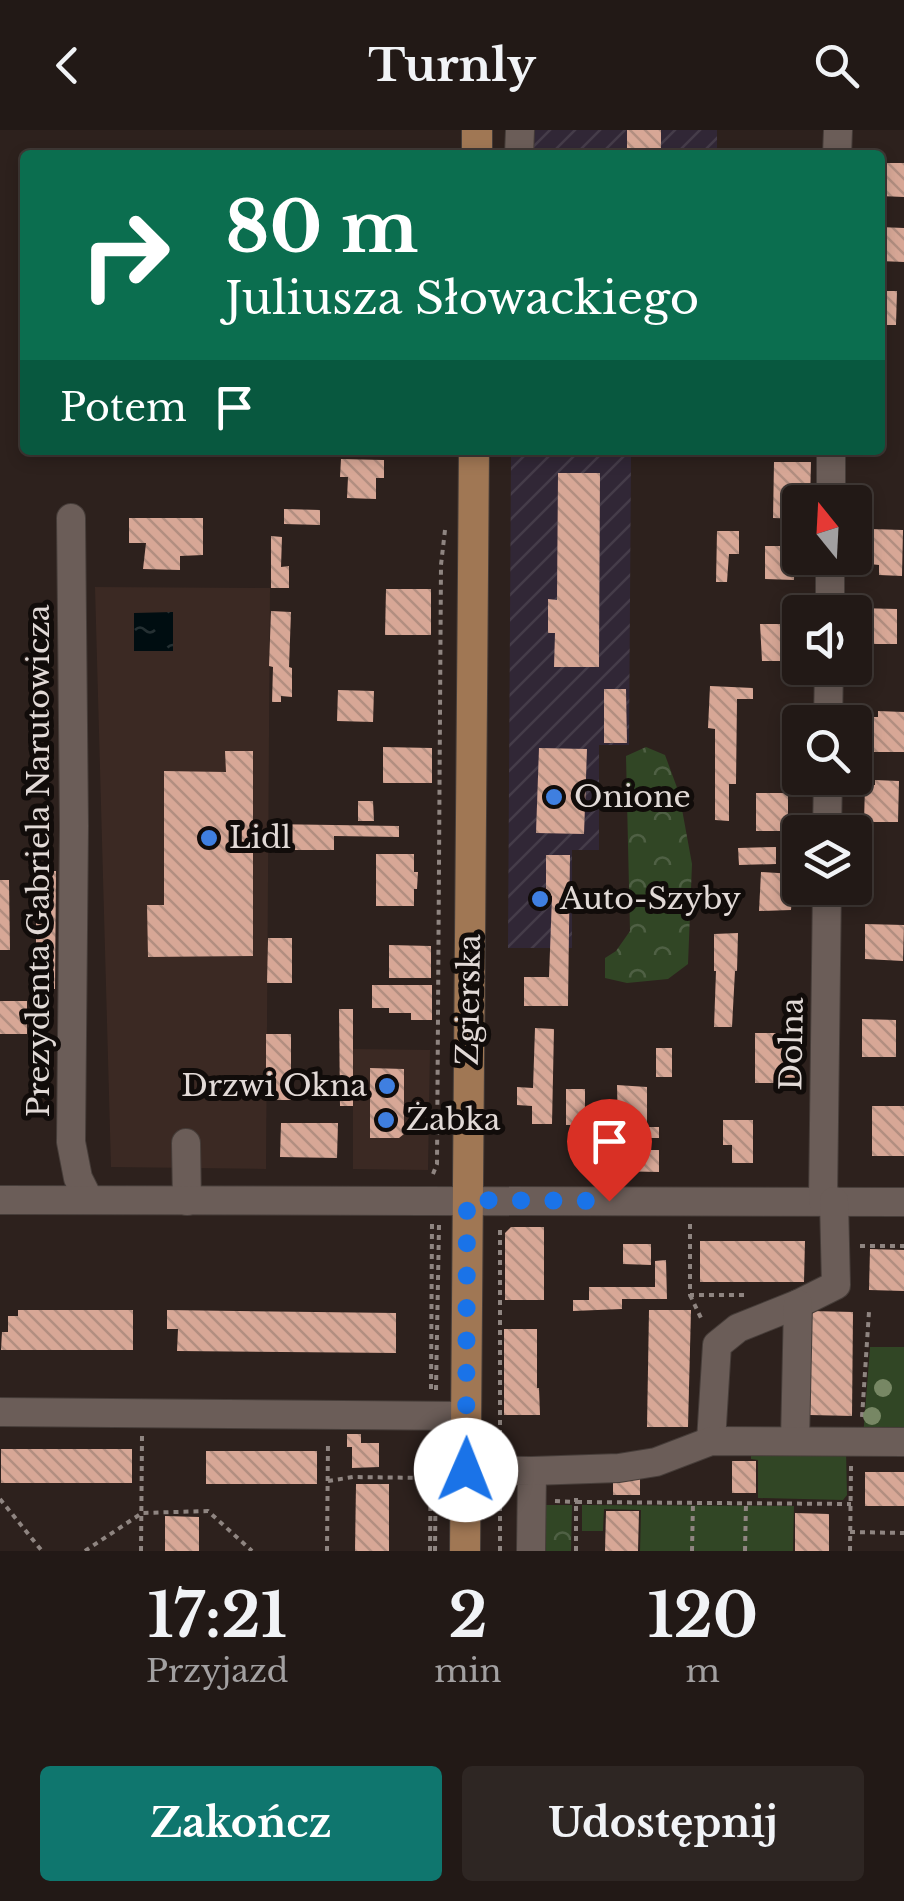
<!DOCTYPE html>
<html lang="pl">
<meta charset="utf-8">
<style>
body{margin:0;font-family:"Libre Baskerville",serif;background:#2e2623;color:#f1f3f6;height:100vh;display:flex;flex-direction:column;font-size:38px;white-space:nowrap}
*{box-sizing:border-box;margin:0}
p{font-size:32px;color:#a2a0a1}
.icon{flex:none;width:55px;height:55px;fill:none;stroke:currentColor;stroke-width:2;stroke-linecap:round;stroke-linejoin:round}
.map{position:relative;height:1421px;overflow:hidden}
.side{display:flex;flex-direction:column;background:#221916;flex:1}
.side>*{flex:none}
.guide{position:absolute;left:20px;top:20px;width:865px;height:305px;border-radius:10px;box-shadow:0 5px 15px #0003,0 0 0 2px #3f3835;background:#0b6e4f;color:#fff;overflow:hidden}
.needle{width:65px;rotate:342deg}
.buttons{position:absolute;left:782px;top:355px;display:grid;gap:20px}
.buttons a{display:grid;place-items:center;width:90px;height:90px;border-radius:10px;background:#221916;box-shadow:0 5px 15px #0003,0 0 0 2px #3f3835;font-size:50px}
.pin{position:absolute;display:grid;place-items:center;width:85px;height:85px;color:#fff;margin:-102px -42px;border-radius:50% 50% 50% 0;rotate:-45deg;box-shadow:0 0 10px #0007}
.pin .icon{rotate:45deg}
.me{position:absolute;width:110px;margin:-55px;rotate:1deg;stroke-linejoin:round;filter:drop-shadow(0 0 8px #0008)}
.turn{display:flex;align-items:center;gap:35px;height:210px;padding:0 40px;font-size:45px}
.turn .icon{width:130px;height:130px;stroke-width:2.5}
.turn b{display:block;font-size:70px;line-height:85px}
.then{display:flex;align-items:center;height:95px;padding:0 40px;background:#0003;gap:20px;font-size:38px}
.eta{display:flex;justify-content:space-evenly;align-items:center;height:170px;text-align:center}
.eta b{font-size:60px;font-weight:700;line-height:70px}
.button{display:flex;gap:20px;margin-top:auto;padding:20px 40px}
.button a{flex:1;height:115px;border-radius:10px;background:#0f766e;color:#fff;font-size:40px;font-weight:700;line-height:115px;text-align:center}
.button a+a{background:#2e2623;color:#f1f3f6}
header{display:flex;justify-content:space-between;align-items:center;height:130px;padding:0 40px;background:#221916;font-size:45px;font-weight:700}
.map>svg:first-child{display:block}
.built{fill:#3b2923}
.industrial{fill:url(#industrial-furrows)}
.green{fill:#314625}
.forest{fill:url(#forest-crowns)}
.water{fill:url(#water-ripples)}
.building{fill:url(#building-back-hatch)}
.lines{fill:none;stroke-linecap:round;stroke-linejoin:round}
.minor-casing{stroke:#463d39;stroke-width:30}
.major-casing{stroke:#463d39;stroke-width:32}
.path{stroke:#8f8581;stroke-width:4;stroke-dasharray:5 5;stroke-linecap:butt}
.minor{stroke:#6b5d58;stroke-width:28}
.major{stroke:#a07754;stroke-width:30}
.tree{fill:#778764}
.route{stroke:#1a73e8;stroke-width:18;stroke-dasharray:0 32.4}
.shop-dot{fill:#3f7fe0;stroke:#110c0a;stroke-width:4}
.labels{text-anchor:middle;stroke-width:10;stroke-linejoin:round;paint-order:stroke}
.poi-label{font-size:30px;fill:#e2dad7;stroke:#110c0a;text-anchor:start}
.street-label{font-size:30px;fill:#e2dad7;stroke:#110c0a}
</style>
<header><svg class="icon" aria-label="back" viewBox="0 0 24 24"><path d="M15 5l-7 7 7 7"/></svg>Turnly<svg class="icon" aria-label="search" viewBox="0 0 24 24"><circle cx="10" cy="10" r="6"/><path d="M15 15l6 6"/></svg></header>
<div class="map">
<svg width="904" height="1421" viewBox="0 0 904 1421">
<defs>
<pattern id="industrial-furrows" width="10" height="10" patternUnits="userSpaceOnUse" patternTransform="scale(2.5)"><rect width="10" height="10" fill="#312736"/><path d="M-1 1l2-2M0 10L10 0M9 11l2-2" fill="none" stroke="#453c49"/></pattern>
<pattern id="forest-crowns" width="20" height="18" patternUnits="userSpaceOnUse" patternTransform="scale(2.5)"><rect width="20" height="18" fill="#314625"/><path d="M2 6a3 3 0 1 1 6 0M12 15a3 3 0 1 1 6 0" fill="none" stroke="#4f6044"/></pattern>
<pattern id="water-ripples" width="26" height="14" patternUnits="userSpaceOnUse" patternTransform="scale(2.5)"><rect width="26" height="14" fill="#000d11"/><path d="M2 4q2-2 4 0t4 0M15 11q2-2 4 0t4 0" fill="none" stroke="#253033"/></pattern>
<pattern id="building-back-hatch" width="6" height="6" patternUnits="userSpaceOnUse" patternTransform="scale(2.5)"><rect width="6" height="6" fill="#d7a796"/><path d="M-1 5l2 2M0 0l6 6M5-1l2 2" fill="none" stroke="#b28e80"/></pattern>
</defs>
<rect width="100%" height="100%" fill="#2d211d"/>
<g class="built">
<polygon points="95,457 270,458 266,1039 111,1037"/>
<polygon points="353,919 430,920 428,1040 353,1039"/>
</g>
<g class="industrial">
<rect x="533" y="0" width="184" height="25"/>
<polygon points="511,326 631,326 629,615 599,615 599,720 572,720 572,818 508,818"/>
</g>
<g class="green">
<polygon points="870,1217 904,1217 904,1308 863,1307"/>
<polygon points="751,1318 846,1320 847,1365 843,1370 758,1368 758,1330 751,1329"/>
<polygon points="582,1375 794,1376 793,1421 640,1421 641,1380 604,1379 603,1401 582,1401"/>
</g>
<g class="forest">
<polygon points="646,617 665,625 679,663 692,734 688,834 668,849 627,853 605,848 605,828 616,821 630,801 626,626"/>
<polygon points="542,1375 572,1375 571,1421 542,1421"/>
</g>
<polygon class="water" points="173,482 173,521 134,521 134,483"/>
<g class="building">
<polygon points="627,0 661,0 661,25 610,25 610,21 627,21"/>
<polygon points="880,33 904,33 904,67 880,66"/>
<polygon points="880,97 904,98 904,132 880,131"/>
<polygon points="880,161 897,161 896,195 880,195"/>
<polygon points="341,329 384,330 384,348 376,348 376,369 347,368 348,347 340,347"/>
<polygon points="774,332 811,332 810,372 800,372 800,389 773,388"/>
<polygon points="558,343 600,343 599,537 554,537 555,503 548,503 548,469 557,470"/>
<polygon points="284,379 320,380 320,395 284,394"/>
<polygon points="129,388 203,388 203,425 180,426 180,440 143,439 146,413 129,413"/>
<polygon points="870,399 903,400 902,446 879,445 879,435 870,434"/>
<polygon points="717,401 739,401 739,424 729,424 727,452 716,452"/>
<polygon points="271,406 282,407 281,437 289,436 289,458 271,458"/>
<polygon points="765,416 795,416 794,450 765,449"/>
<polygon points="386,459 431,459 431,505 385,505"/>
<polygon points="858,478 897,479 897,514 857,514"/>
<polygon points="271,481 291,482 289,537 292,538 292,567 281,566 281,572 272,572 273,537 269,536"/>
<polygon points="760,494 794,494 794,531 762,531"/>
<polygon points="710,556 753,558 753,569 737,569 736,654 729,654 729,691 715,690 715,599 708,598"/>
<polygon points="604,559 626,559 627,613 604,613"/>
<polygon points="338,560 374,561 373,592 337,591"/>
<polygon points="878,581 904,582 904,622 867,622 867,587 878,587"/>
<polygon points="383,617 432,618 432,653 383,653"/>
<polygon points="539,618 587,619 584,704 536,703"/>
<polygon points="225,621 253,621 253,826 148,827 147,775 164,775 164,641 226,642"/>
<polygon points="875,650 899,651 898,692 864,692 865,655 875,655"/>
<rect x="756" y="663" width="32" height="38"/>
<polygon points="358,671 373,671 374,691 358,691"/>
<polygon points="268,694 399,696 399,707 334,706 334,720 268,720"/>
<polygon points="776,717 776,734 739,735 738,718"/>
<polygon points="376,724 414,724 414,742 418,742 417,759 414,759 414,776 376,776"/>
<polygon points="546,725 570,725 568,876 524,876 524,847 549,847 552,766 546,766"/>
<polygon points="36,741 56,741 55,859 41,859 41,829 36,829"/>
<polygon points="761,742 794,744 791,780 759,781"/>
<polygon points="0,750 9,750 10,820 0,820"/>
<polygon points="865,794 904,795 903,831 865,829"/>
<polygon points="738,803 737,841 735,841 732,897 714,897 716,841 714,841 714,804"/>
<polygon points="268,808 292,808 292,853 267,853"/>
<polygon points="389,815 431,816 431,848 389,848"/>
<polygon points="372,855 432,855 432,890 411,890 411,883 389,883 389,878 372,878"/>
<rect x="0" y="871" width="27" height="33"/>
<polygon points="339,879 353,879 353,976 340,976"/>
<polygon points="862,889 896,890 896,927 862,927"/>
<polygon points="535,898 554,899 552,994 532,994 532,976 517,975 517,957 533,958"/>
<polygon points="755,903 782,903 782,918 799,918 799,953 755,953"/>
<rect x="266" y="904" width="25" height="66"/>
<rect x="656" y="918" width="16" height="29"/>
<polygon points="370,938 404,939 404,1004 399,1008 370,1008"/>
<polygon points="617,955 647,957 647,997 659,997 659,1008 651,1008 651,1020 659,1020 659,1042 612,1041 612,1017 629,1017 629,997 618,997"/>
<rect x="566" y="959" width="19" height="36"/>
<rect x="872" y="976" width="32" height="50"/>
<polygon points="723,990 753,990 753,1033 732,1033 732,1015 723,1015"/>
<polygon points="281,993 338,993 337,1028 280,1027"/>
<polygon points="511,1097 544,1097 544,1170 505,1170 505,1103"/>
<polygon points="700,1111 805,1111 804,1152 700,1152"/>
<polygon points="623,1114 651,1114 651,1135 623,1134"/>
<polygon points="870,1119 904,1120 904,1161 869,1160"/>
<polygon points="666,1130 667,1169 622,1169 622,1179 573,1181 573,1170 589,1170 589,1157 655,1157 655,1131"/>
<polygon points="18,1180 133,1180 133,1220 1,1220 2,1202 8,1202 8,1186 18,1186"/>
<polygon points="167,1180 396,1183 396,1223 177,1221 178,1199 167,1199"/>
<polygon points="649,1180 691,1180 688,1297 647,1297"/>
<polygon points="812,1181 853,1182 852,1286 810,1285"/>
<polygon points="504,1199 537,1199 537,1258 539,1258 540,1285 504,1285"/>
<polygon points="347,1304 361,1304 361,1313 379,1313 379,1337 352,1338 352,1317 347,1317"/>
<rect x="1" y="1319" width="131" height="34"/>
<rect x="206" y="1321" width="111" height="33"/>
<rect x="732" y="1331" width="24" height="32"/>
<rect x="865" y="1342" width="39" height="34"/>
<polygon points="613,1344 640,1345 640,1365 613,1365"/>
<polygon points="356,1354 389,1354 389,1421 355,1421"/>
<polygon points="606,1381 639,1381 638,1421 605,1421"/>
<polygon points="795,1383 829,1384 829,1421 795,1421"/>
<polygon points="165,1386 199,1387 199,1421 165,1421"/>
</g>
<g class="lines">
<g class="minor-casing">
<g id="minor">
<polyline points="519,25 520,0"/>
<polyline points="837,25 838,0"/>
<polyline points="831,372 831,320"/>
<polyline points="71,388 74,696 71,1012 78,1048 89,1070"/>
<polyline points="830,482 830,428"/>
<polyline points="828,592 829,538"/>
<polyline points="827,702 828,648"/>
<polyline points="186,1013 187,1071"/>
<polyline points="0,1070 904,1072"/>
<polyline points="823,1071 827,758"/>
<polyline points="0,1282 466,1286"/>
<polyline points="711,1311 717,1215 738,1198 798,1174 836,1155 834,1071"/>
<polyline points="795,1311 798,1174"/>
<polyline points="465,1340 532,1341 531,1421"/>
<polyline points="532,1341 619,1338 656,1332 711,1311 904,1312"/>
</g>
</g>
<g class="major-casing">
<g id="major">
<polyline points="477,25 477,0"/>
<polyline points="465,1421 474,320"/>
</g>
</g>
<g class="path">
<polyline points="433,1044 437,1034 441,435 445,400"/>
<polyline points="690,1094 690,1165 749,1165"/>
<polyline points="860,1116 904,1116"/>
<polyline points="690,1165 703,1192"/>
<polyline points="431,1259 432,1093"/>
<polyline points="436,1260 439,1095"/>
<polyline points="862,1287 869,1182"/>
<polyline points="500,1315 500,1095"/>
<polyline points="328,1351 353,1347 430,1348"/>
<polyline points="0,1369 42,1421"/>
<polyline points="555,1371 576,1372 576,1363"/>
<polyline points="850,1402 904,1403"/>
<polyline points="85,1421 142,1383 208,1381 252,1421"/>
<polyline points="141,1421 142,1306"/>
<polyline points="327,1421 328,1311"/>
<polyline points="430,1421 431,1308"/>
<polyline points="435,1421 436,1310"/>
<polyline points="500,1421 500,1365"/>
<polyline points="576,1421 576,1372 851,1374"/>
<polyline points="692,1421 693,1372"/>
<polyline points="745,1421 746,1373"/>
<polyline points="850,1421 851,1336"/>
</g>
<use href="#minor" class="minor"/>
<use href="#major" class="major"/>
</g>
<g class="tree">
<circle cx="883" cy="1258" r="9"/>
<circle cx="872" cy="1286" r="9"/>
</g>
<g class="lines">
<polyline class="route" points="466,1340 467,1070 609,1071"/>
</g>
<g class="shop-dot">
<circle cx="554" cy="667" r="10"/>
<circle cx="209" cy="708" r="10"/>
<circle cx="540" cy="769" r="10"/>
<circle cx="387" cy="956" r="10"/>
<circle cx="386" cy="990" r="10"/>
</g>
<g class="labels">
<g class="poi-label">
<text x="574" y="677">Onione</text>
<text x="229" y="718">Lidl</text>
<text x="560" y="779">Auto-Szyby</text>
<text x="367" y="966" text-anchor="end">Drzwi Okna</text>
<text x="406" y="1000">Żabka</text>
</g>
<g class="street-label">
<text transform="translate(39 731) rotate(-90)" y="10">Prezydenta Gabriela Narutowicza</text>
<text transform="translate(469 870) rotate(-89)" y="10">Zgierska</text>
<text transform="translate(792 914) rotate(-89)" y="10">Dolna</text>
</g>
</g>
</svg>
<div class="buttons">
<a><svg class="needle" viewBox="-14 -14 28 28"><path d="M0-13l5 13h-10z" fill="#e53935"/><path d="M0 13l5-13h-10z" fill="#a2a0a1"/></svg></a>
<a><svg class="icon" aria-label="sound" viewBox="0 0 24 24"><path d="M4 9h4l5-4v14l-5-4H4zM17 9q2 3 0 6"/></svg></a>
<a><svg class="icon" aria-label="search" viewBox="0 0 24 24"><circle cx="10" cy="10" r="6"/><path d="M15 15l6 6"/></svg></a>
<a><svg class="icon" aria-label="layers" viewBox="0 0 24 24"><path d="M12 4l9 5-9 5-9-5zM3 14l9 5 9-5"/></svg></a>
</div>
<div class="pin" style="left:609px;top:1071px;background:#d93025"><svg class="icon" aria-label="arrive" viewBox="0 0 24 24"><path d="M6 21V4h12l-3 4 3 4H6"/></svg></div>
<svg class="me" style="left:466px;top:1340px" viewBox="-20 -20 40 40"><circle r="19" fill="#fff"/><path d="M0-13L10 11 0 6-10 11z" fill="#1a73e8"/></svg>
<div class="guide">
<div class="turn"><svg class="icon" aria-label="right" viewBox="0 0 24 24"><path d="M7 20v-9h11M14 6l5 5-5 5"/></svg><div><b>80 m</b>Juliusza Słowackiego</div></div>
<div class="then">Potem<svg class="icon" aria-label="arrive" viewBox="0 0 24 24"><path d="M6 21V4h12l-3 4 3 4H6"/></svg></div>
</div>
</div>
<section class="side">
<div class="eta">
<div><b>17:21</b><p>Przyjazd</p></div>
<div><b>2</b><p>min</p></div>
<div><b>120</b><p>m</p></div>
</div>
<div class="button"><a>Zakończ</a><a>Udostępnij</a></div>
</section>
